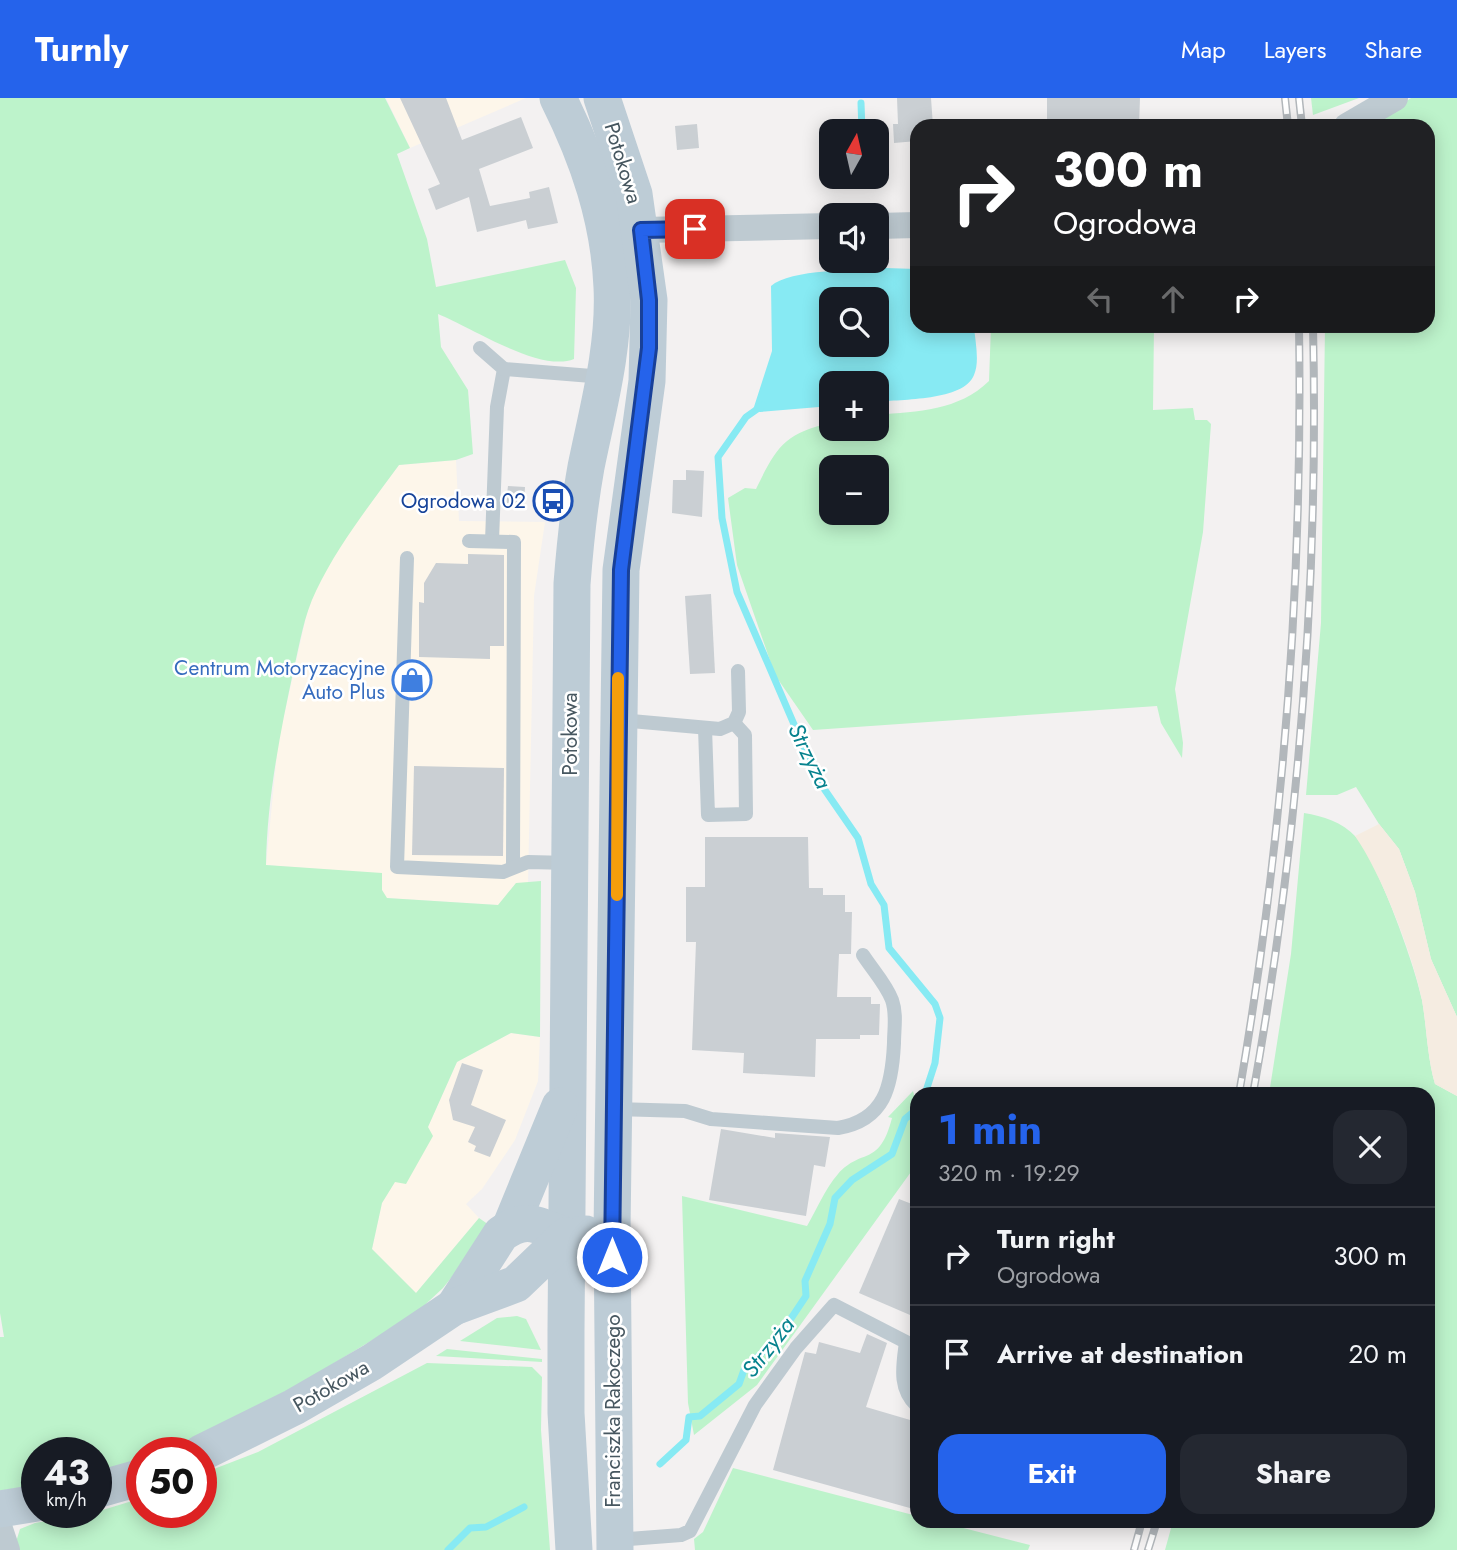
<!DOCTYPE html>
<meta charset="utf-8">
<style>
body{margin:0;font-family:Jost,sans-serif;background:#242831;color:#f1f3f6;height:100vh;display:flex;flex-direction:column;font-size:26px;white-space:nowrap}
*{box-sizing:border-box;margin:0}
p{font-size:23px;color:#9ea1a6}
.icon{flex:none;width:38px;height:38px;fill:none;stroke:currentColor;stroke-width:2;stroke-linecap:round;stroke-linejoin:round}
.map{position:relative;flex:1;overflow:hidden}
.drawer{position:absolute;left:910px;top:989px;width:525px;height:441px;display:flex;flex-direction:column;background:#171b24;border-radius:21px;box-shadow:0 4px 18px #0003}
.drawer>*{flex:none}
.banner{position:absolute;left:910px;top:21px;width:525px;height:214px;border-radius:21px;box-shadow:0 4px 18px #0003;background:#202124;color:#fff;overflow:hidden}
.needle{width:46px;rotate:8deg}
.controls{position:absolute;left:819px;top:21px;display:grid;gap:14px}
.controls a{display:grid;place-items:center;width:70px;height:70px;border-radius:14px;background:#171b24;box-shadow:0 4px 18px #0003;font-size:35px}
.speed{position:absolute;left:21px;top:1339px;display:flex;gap:14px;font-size:35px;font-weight:700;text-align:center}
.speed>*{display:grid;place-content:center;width:91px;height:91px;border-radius:50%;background:#171b24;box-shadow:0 4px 18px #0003;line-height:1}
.speed small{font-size:18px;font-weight:400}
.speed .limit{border:10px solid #d22;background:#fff;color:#111}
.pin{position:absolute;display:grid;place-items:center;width:60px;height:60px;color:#fff;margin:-30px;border-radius:14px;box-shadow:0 4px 10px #0006}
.me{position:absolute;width:77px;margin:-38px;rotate:0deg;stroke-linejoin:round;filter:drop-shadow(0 0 5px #0008)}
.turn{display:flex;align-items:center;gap:24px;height:147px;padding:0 28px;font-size:32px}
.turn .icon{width:91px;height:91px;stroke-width:2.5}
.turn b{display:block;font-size:49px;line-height:60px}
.lanes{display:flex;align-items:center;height:66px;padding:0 28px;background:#0003;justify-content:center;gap:35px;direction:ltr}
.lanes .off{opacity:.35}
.round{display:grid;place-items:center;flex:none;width:74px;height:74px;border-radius:21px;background:#242831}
.headline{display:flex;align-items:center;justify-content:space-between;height:119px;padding:0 28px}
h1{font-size:42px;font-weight:700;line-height:52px;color:#2563eb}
.primary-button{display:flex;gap:14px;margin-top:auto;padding:14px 28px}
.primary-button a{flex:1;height:80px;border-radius:21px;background:#2563eb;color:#fff;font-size:28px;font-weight:700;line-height:80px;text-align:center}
.primary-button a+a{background:#242831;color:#f1f3f6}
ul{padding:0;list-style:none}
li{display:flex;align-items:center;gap:21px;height:98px;padding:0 28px;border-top:2px solid #363941}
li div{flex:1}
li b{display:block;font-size:26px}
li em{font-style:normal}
header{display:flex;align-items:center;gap:42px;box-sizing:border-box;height:98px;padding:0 35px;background:#2563eb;color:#fff}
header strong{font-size:33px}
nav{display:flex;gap:38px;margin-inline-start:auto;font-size:24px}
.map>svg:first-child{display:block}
.commercial{fill:#fdf6ea}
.green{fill:#bdf3cb;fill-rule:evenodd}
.sand{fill:#f5ece1}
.water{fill:#87eaf3;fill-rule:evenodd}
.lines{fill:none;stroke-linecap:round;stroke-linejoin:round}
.stream{stroke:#87eaf3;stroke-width:7}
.building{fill:#cacfd3}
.lane{stroke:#becad1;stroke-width:14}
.street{stroke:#becad1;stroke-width:26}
.secondary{stroke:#bdccd6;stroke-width:37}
.rail-casing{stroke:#b2b7bb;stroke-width:8}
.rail{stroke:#fff;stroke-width:5;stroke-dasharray:16;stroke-linecap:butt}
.route-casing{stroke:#184099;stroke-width:18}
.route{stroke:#2563eb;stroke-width:12}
.slow{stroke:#f59e0b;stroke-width:12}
.labels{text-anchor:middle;stroke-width:5;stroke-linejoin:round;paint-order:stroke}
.street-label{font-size:21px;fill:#475760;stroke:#fff}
.transit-label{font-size:21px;fill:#164399;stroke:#fff;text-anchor:end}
.shop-label{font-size:21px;fill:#366cbe;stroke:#fff;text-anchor:end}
.water-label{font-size:23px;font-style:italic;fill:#06828e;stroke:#fff}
</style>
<header>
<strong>Turnly</strong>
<nav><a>Map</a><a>Layers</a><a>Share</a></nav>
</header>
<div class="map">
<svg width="1457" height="1452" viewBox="0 0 1457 1452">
<rect width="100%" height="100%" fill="#f3f1f1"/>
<g class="commercial">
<polygon points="386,0 526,0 410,50"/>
<polygon points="456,362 459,423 545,424 534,498 528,786 516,785 499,807 386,800 382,792 382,776 266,767 278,645 306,519 314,495 339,448 399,367"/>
<polygon points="511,935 540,939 538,983 515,1042 482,1091 466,1106 479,1120 416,1195 372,1151 382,1105 428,1029 457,964"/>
</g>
<g class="green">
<path d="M0 0H385L410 50 397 56 427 141 436 189 565 162 576 190 574 261C540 275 471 229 438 216L441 249 468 292 473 356 456 362 399 367C369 408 338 447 316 493 304 517 300 545 294 570 280 635 267 701 266 767L382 775V792L387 800 498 807 516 785 541 783 540 939 511 935 457 964 428 1029 433 1038 406 1086 395 1084 382 1105 372 1151 416 1195 479 1120 492 1129 443 1190 414 1217 258 1311 163 1354H142V1363L96 1378V1354H37V1387L0 1393V1239H4L0 1215Z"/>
<polygon points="1311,0 1359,0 1313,17"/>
<polygon points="1411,0 1457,0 1457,919 1431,861 1415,794 1399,751 1379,726 1356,689 1337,697 1306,697 1321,525 1325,228 1428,228 1428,28 1377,28 1375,24"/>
<path d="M991 228H1154L1153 312 1193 310 1195 322H1207L1211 326 1203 434 1175 591 1183 645 1182 660 1161 625 1157 608 813 632 775 577 737 467 728 400 745 390 756 391C776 350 784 335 831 325V331H877V317C919 313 958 313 989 283ZM831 369H877V415H831Z"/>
<path d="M1304 715C1323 718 1342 724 1356 739 1377 762 1416 870 1422 902 1427 931 1427 958 1435 986L1457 998V1452H1165L1173 1423H1428V996H1269L1291 856Z"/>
<path d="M913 993 917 1008 916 1067 757 1287 694 1337 688 1305 682 1098 807 1128C817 1111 825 1091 838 1076 862 1049 879 1070 892 1020L888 1019Z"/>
<polygon points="517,1218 526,1221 541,1252 460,1243 497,1220"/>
<polygon points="447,1251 542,1261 542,1264 436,1258"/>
<polygon points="427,1265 532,1269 542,1279 541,1332 550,1452 18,1452 16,1444 20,1431 35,1425 96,1414 142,1400 142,1414 201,1414 201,1376 258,1354"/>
<polygon points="733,1370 917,1418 917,1423 936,1423 1030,1447 1028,1452 695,1452 694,1441 703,1434"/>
</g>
<path class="sand" d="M1379 726 1399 751 1415 794 1431 861 1457 919V998L1435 986C1427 958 1427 931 1422 902 1413 857 1381 775 1355 738Z"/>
<path class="water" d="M885 170 917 171V228H974C975 243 980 263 974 277 964 303 901 301 877 304V285H831V308L760 314 753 312 772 253 771 188C790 171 858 172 885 170ZM877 201V247H831V201Z"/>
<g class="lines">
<g class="stream">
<polyline points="861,5 862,33"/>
<polyline points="763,307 746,319 718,359 722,420 737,494 818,682 858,740 871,786 884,807 889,850 935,906 940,920 935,965 925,996"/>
<polyline points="660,1366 686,1342 689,1319 700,1318 739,1286 744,1272 780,1237 806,1198 805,1183 830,1126 835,1100 852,1082 892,1056 905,1021 917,1011"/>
<polyline points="448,1452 470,1430 486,1429 524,1409"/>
</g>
</g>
<g class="building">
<polygon points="400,0 446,0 462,42 521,19 533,50 479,71 490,108 530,100 529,94 549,89 558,125 528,131 526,122 477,134 469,99 436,112 428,91 440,86"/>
<polygon points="897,0 931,0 933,28 917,28 917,43 894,45 893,26 898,26"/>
<polygon points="1047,0 1140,0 1139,28 1047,28"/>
<polygon points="697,26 699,50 677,52 675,28"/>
<polygon points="686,372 704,373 702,419 672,415 673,382 686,382"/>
<polygon points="508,388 525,389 524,407 506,405"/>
<polygon points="468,456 504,457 504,548 490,548 490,561 419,559 419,504 424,505 424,485 436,465 468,466"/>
<polygon points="711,496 715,575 690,576 685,498"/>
<polygon points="414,668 504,670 503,758 412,757"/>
<polygon points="705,739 808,739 809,790 823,790 823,797 845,797 845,814 852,814 851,856 839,856 837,899 871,899 871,906 880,906 879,937 860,937 860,941 816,941 815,979 743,975 744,955 692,952 696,844 686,844 686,789 705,789"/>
<polygon points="462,965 483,972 471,1007 506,1022 490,1059 474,1053 476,1048 468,1044 475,1029 453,1022 449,1002"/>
<polygon points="721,1031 775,1040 775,1035 830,1039 825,1069 814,1067 806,1118 709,1102"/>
<polygon points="899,1101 917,1108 917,1220 859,1195"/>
<polygon points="867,1236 887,1245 866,1309 917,1324 917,1412 773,1372 805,1254 816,1256 819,1244 860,1255"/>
</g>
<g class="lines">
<g class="lane">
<polyline points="480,250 504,271 497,309 492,443"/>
<polyline points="504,271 604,279"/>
<polyline points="469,443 514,444 513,769"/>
<polyline points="407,460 397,769 503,774 528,764 570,765"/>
<polyline points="620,622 720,631 734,625 739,614 738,573"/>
<polyline points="705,630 708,717 746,716 745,637 734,625"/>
<path d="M615 1011 685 1013 711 1021 838 1030C885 1022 892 988 894 945 894 931 897 916 892 902 886 886 872 871 863 857"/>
<path d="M616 1442 681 1437 690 1433 755 1307 796 1250 834 1207 906 1244C903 1268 898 1290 917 1308"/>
</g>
<g class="street">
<polyline points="1347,28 1395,0"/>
<polyline points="877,128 917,127"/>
<polyline points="641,132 831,128"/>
<polyline points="0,1431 7,1452"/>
</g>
<g class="secondary">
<path d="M558 0C588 60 609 121 612 189 615 249 598 310 586 369 579 408 575 447 572 486L566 1233V1315L574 1452"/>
<polyline points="602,0 634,96 649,202 647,283 621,472 612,1133 615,1452"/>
<polyline points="510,1130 560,1008"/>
<path d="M454 1209 501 1136C529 1116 538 1129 564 1137 570 1139 579 1136 586 1136"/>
<polyline points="201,1355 294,1309 372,1264 454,1209 516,1186 566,1138"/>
<polyline points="96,1392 142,1379"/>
<polyline points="0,1411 37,1405"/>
</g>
<g class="rail-casing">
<g id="rail">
<polyline points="1285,0 1288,28"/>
<polyline points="1299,0 1302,28"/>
<path d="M1239 996C1283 742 1303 485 1299 228"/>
<path d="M1253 996C1298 743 1319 484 1313 228"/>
<polyline points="1134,1452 1142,1423"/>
<polyline points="1148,1452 1157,1423"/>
</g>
</g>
<use href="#rail" class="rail"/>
</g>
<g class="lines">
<g class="route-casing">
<polyline id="route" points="612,1159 621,472 649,250 649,202 641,132 695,131"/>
</g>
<use href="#route" class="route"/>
<polyline class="slow" points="617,797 618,580"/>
</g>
<defs>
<g id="bus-ring" transform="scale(2.0125)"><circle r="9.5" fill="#fff" stroke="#1a4fb4" stroke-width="1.5"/><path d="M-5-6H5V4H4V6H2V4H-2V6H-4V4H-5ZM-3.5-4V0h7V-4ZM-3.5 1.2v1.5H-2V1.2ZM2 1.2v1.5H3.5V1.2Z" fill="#1a4fb4"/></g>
<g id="shop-ring" transform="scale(2.0125)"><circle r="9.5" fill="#fff" stroke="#3f7fe0" stroke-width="1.5"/><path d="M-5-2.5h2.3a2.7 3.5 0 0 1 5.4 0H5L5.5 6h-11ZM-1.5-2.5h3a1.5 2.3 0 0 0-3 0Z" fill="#3f7fe0"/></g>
</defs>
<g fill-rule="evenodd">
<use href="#bus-ring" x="553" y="403"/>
<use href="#shop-ring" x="412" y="582"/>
</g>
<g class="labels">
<g class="street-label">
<text transform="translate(623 65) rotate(73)" y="7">Potokowa</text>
<text transform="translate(570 636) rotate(-90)" y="7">Potokowa</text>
<text transform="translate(331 1288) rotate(-30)" y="7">Potokowa</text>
<text transform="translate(613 1313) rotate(-90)" y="7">Franciszka Rakoczego</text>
</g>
<g class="transit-label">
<text x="526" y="410">Ogrodowa 02</text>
</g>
<g class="shop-label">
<text x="385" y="577">Centrum Motoryzacyjne<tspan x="385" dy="24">Auto Plus</tspan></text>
</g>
<g class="water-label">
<text transform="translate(810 658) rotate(64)" y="8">Strzyża</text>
<text transform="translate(768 1249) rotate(-52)" y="8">Strzyża</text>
</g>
</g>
</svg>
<div class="controls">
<a><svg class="needle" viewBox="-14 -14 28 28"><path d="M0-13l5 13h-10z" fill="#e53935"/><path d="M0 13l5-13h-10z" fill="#9ea1a6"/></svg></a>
<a><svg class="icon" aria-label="sound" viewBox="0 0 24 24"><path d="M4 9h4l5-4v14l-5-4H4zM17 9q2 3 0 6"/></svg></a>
<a><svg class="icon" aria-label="search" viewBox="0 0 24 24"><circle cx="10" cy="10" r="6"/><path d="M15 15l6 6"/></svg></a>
<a>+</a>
<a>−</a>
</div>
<div class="speed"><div>43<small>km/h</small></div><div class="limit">50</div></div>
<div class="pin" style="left:695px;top:131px;background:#d93025"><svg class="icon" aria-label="arrive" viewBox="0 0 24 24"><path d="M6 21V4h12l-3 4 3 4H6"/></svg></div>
<svg class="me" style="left:612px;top:1159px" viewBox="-20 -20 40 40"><circle r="17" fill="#2563eb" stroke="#fff" stroke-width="3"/><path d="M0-11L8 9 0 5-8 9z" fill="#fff"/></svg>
<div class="banner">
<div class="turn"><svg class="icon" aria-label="right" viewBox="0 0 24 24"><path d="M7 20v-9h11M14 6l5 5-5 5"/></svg><div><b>300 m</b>Ogrodowa</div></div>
<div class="lanes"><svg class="icon off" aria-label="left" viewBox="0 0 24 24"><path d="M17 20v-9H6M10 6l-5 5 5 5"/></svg><svg class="icon off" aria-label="ahead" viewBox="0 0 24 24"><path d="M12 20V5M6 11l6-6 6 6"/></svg><svg class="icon" aria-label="right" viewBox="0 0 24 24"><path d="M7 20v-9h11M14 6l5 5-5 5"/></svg></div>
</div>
<section class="drawer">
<div class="headline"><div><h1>1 min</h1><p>320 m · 19:29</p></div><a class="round"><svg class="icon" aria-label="close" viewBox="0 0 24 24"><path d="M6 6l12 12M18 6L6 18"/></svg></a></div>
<ul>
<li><svg class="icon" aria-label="right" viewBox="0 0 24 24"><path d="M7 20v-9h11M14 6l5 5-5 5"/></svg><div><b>Turn right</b><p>Ogrodowa</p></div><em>300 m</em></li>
<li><svg class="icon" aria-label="arrive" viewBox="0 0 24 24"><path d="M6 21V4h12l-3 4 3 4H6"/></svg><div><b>Arrive at destination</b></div><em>20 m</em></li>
</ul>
<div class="primary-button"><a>Exit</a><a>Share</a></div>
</section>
</div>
